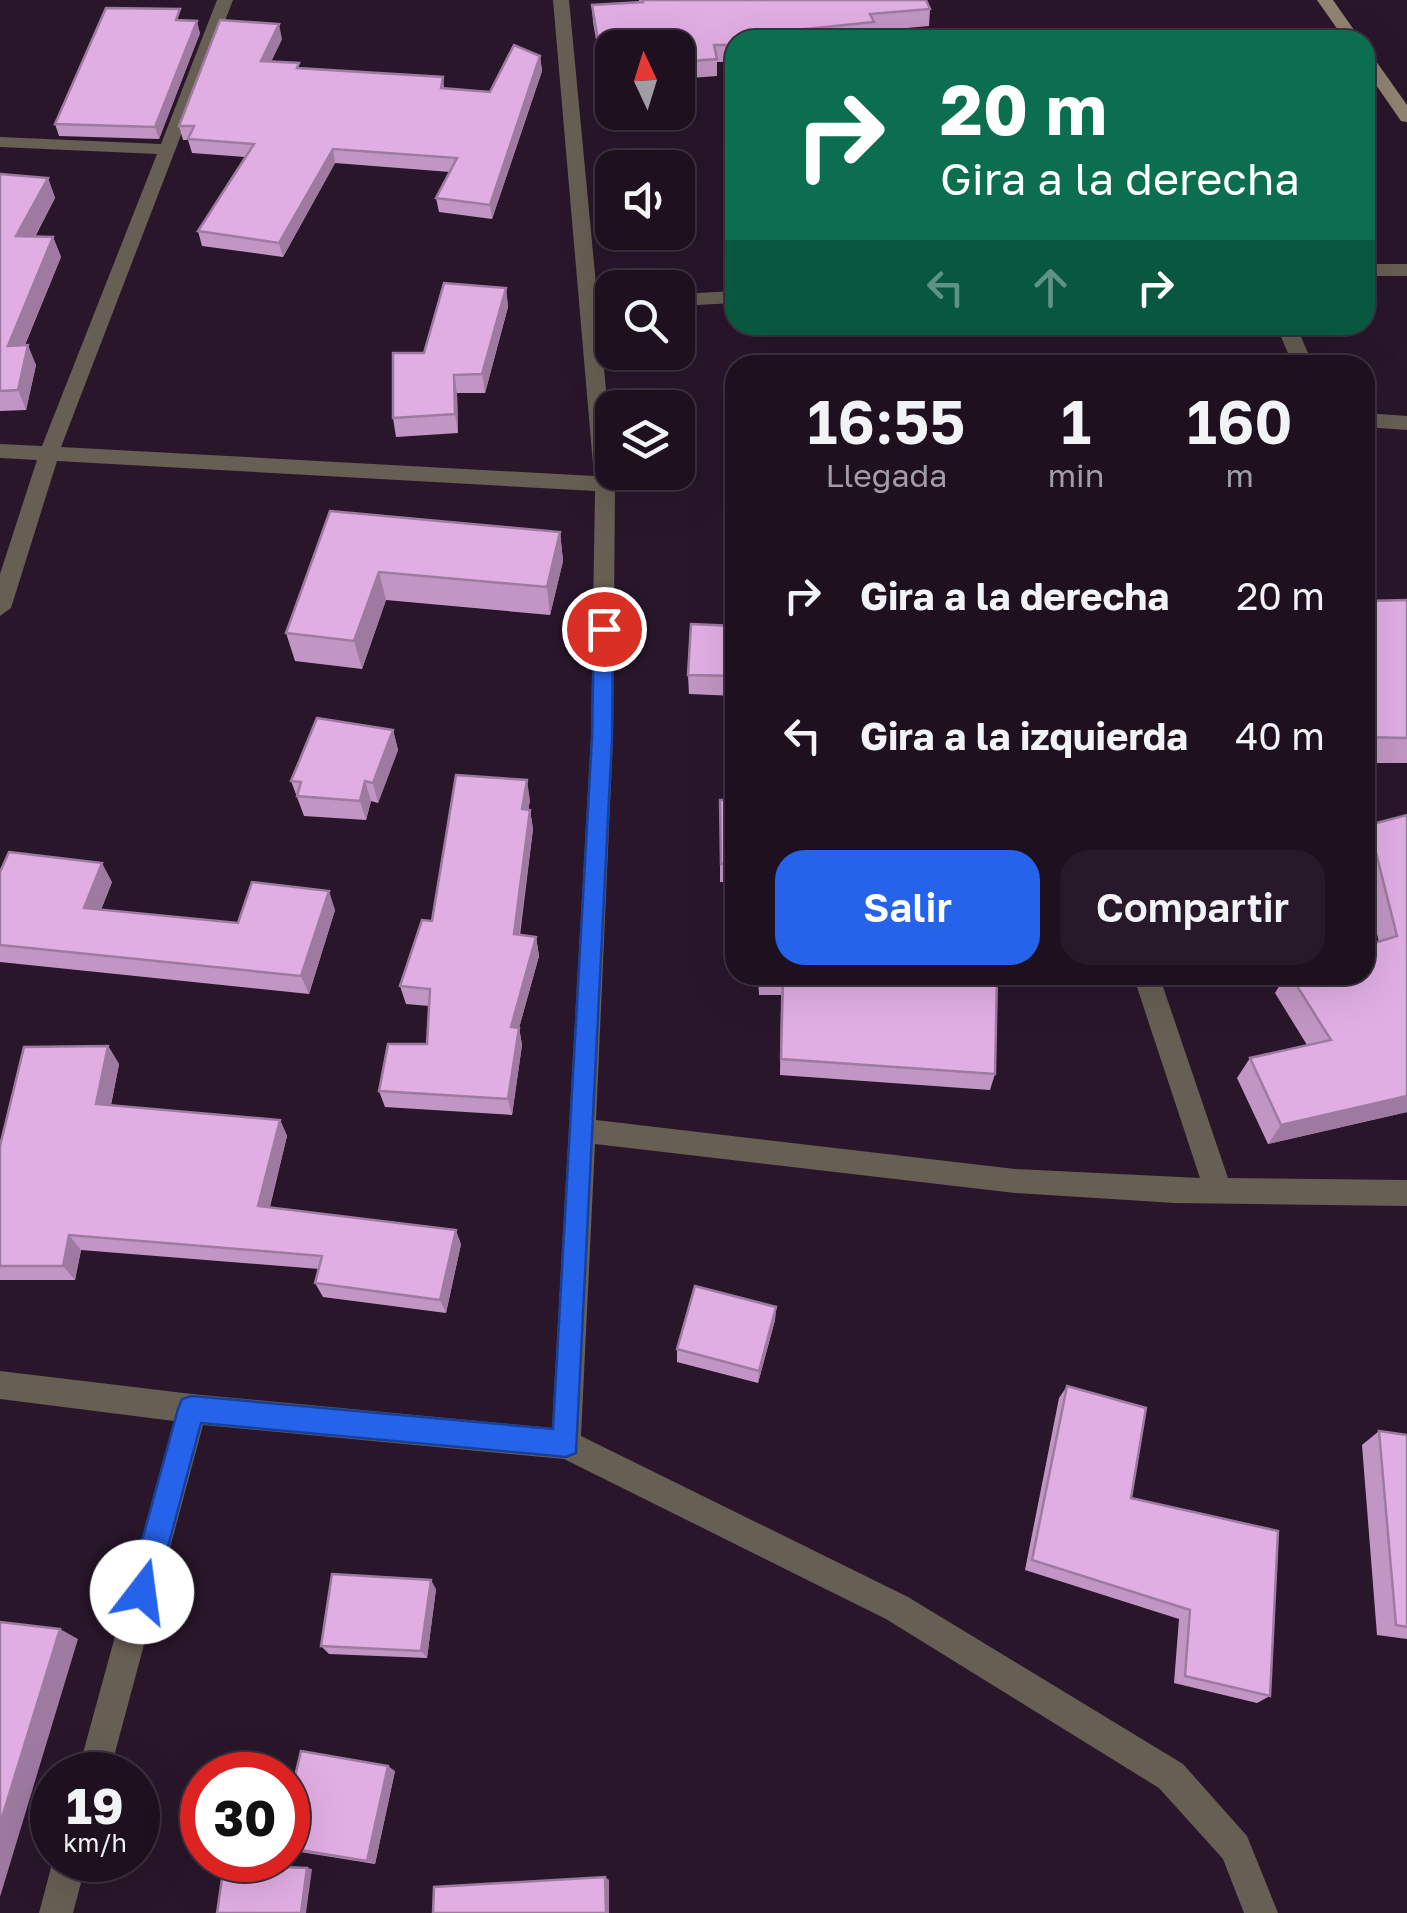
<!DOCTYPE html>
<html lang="es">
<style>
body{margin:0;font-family:"Golos Text",sans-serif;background:#271929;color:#f1f3f6;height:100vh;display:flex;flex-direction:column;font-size:38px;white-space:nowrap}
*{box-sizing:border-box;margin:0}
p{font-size:32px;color:#a19da5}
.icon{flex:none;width:55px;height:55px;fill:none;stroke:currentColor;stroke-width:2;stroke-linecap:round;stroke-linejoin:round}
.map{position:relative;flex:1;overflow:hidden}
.details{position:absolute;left:725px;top:355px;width:650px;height:630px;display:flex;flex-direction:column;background:#1f1020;border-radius:30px;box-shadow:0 10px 40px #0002,0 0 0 2px #3c303e}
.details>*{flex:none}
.top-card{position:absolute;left:725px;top:30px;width:650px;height:305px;border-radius:30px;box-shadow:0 10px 40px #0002,0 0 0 2px #3c303e;background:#0b6e4f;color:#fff;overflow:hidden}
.needle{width:65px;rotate:356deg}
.buttons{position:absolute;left:595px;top:30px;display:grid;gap:20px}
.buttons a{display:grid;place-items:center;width:100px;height:100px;border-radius:20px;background:#1f1020;box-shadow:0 10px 40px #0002,0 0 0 2px #3c303e;font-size:50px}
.speed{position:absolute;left:30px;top:1752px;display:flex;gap:20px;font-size:50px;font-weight:700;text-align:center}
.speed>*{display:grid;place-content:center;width:130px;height:130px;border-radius:50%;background:#1f1020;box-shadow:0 10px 40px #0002,0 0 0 2px #3c303e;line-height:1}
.speed small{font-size:25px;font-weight:400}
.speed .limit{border:15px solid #d22;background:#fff;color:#111}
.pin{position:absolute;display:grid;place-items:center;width:85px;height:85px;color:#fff;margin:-42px;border:5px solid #fff;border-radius:50%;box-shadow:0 2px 10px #0007}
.me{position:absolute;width:110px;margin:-55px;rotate:15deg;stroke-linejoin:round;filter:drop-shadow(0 0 8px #0008)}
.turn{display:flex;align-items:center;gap:35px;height:210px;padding:0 50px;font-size:45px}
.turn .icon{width:130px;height:130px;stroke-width:2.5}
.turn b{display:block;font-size:70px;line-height:85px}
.lanes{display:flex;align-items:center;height:95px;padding:0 50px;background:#0003;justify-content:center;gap:50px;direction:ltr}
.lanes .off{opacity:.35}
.eta{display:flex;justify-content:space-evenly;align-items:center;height:170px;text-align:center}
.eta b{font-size:60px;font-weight:600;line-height:70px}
.action{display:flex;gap:20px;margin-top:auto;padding:20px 50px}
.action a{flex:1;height:115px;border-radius:30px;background:#2563eb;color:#fff;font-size:40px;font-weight:600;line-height:115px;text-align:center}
.action a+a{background:#271929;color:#f1f3f6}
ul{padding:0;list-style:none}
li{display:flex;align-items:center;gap:30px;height:140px;padding:0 50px}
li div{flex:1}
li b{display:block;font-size:38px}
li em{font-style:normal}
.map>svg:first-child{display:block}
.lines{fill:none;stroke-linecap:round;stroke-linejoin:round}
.service{fill:#675f53;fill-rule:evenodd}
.minor{fill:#675f53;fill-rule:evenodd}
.secondary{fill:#908471;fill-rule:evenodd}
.wall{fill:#c296c4}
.shaded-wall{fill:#9e7aa0}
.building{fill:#e1aee4;stroke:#9e7aa0;stroke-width:2.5}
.route{fill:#2563eb;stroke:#184099;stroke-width:2.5}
</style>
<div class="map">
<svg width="1407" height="1913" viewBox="0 0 1407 1913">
<rect width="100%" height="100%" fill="#29162b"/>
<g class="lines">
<g class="service">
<rect x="1365" y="264" width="42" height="12"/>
<polygon points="735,291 735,303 678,306 678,294"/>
<polygon points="612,299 612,311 589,312 580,306 589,300"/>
<polygon points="1276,325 1296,325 1313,365 1293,365"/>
<polygon points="1365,413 1407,416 1407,430 1365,427"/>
</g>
<g class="minor">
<polygon points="217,0 233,0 61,447 594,476 553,0 569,0 615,484 613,738 596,1120 1015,1169 1200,1178 1133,975 1159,975 1228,1178 1407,1180 1407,1206 1175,1203 1015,1193 595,1144 581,1436 908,1597 1183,1764 1247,1836 1278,1913 1244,1913 1223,1859 1159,1788 886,1619 564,1459 203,1425 109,1775 77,1775 174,1421 0,1399 0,1371 192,1394 552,1428 591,738 595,491 57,461 11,608 0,616 0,574 37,460 0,458 0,444 42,446 157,154 0,147 0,137 161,144"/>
<polygon points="53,1860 87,1860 73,1913 39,1913"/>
</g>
<g class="secondary">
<polygon points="1317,0 1333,0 1361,40 1345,40"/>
<polygon points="1365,52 1371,54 1407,105 1407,122 1401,121 1365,69"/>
</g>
</g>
<g class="wall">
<polygon points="639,0 926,0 930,9 929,26 873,31 872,39 735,40 735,62 717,62 717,76 678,79 678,48 612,48 612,91 605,92 593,22 592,5 639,2"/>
<polygon points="183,20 200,33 159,139 59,136 55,124"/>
<polygon points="282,39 271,61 300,68 443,77 444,88 490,92 540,56 542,71 492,219 439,212 436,198 450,172 335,163 283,257 202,246 198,231 245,157 192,153 188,140 183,140 179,126"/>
<polygon points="0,174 48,178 55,198 35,237 53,237 61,257 25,345 36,365 26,410 0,411"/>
<polygon points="506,288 508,307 485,393 457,393 458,433 396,437 393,418 424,353"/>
<polygon points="330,511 560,532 563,561 550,615 386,600 362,669 295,661 286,633"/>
<polygon points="1407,600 1407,763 1365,763 1365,601"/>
<polygon points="735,626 735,696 689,694 688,675"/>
<polygon points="393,730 398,750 378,803 371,801 366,820 304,816 291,781"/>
<polygon points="530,800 528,810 530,810 533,829 520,935 536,937 539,956 519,1028 522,1045 512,1115 385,1107 379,1091 427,1044 429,1006 406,1004 400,986 432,921"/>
<rect x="720" y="800" width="15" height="82"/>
<polygon points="1407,815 1407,1112 1268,1144 1237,1078 1250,1058 1307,1045 1275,993 1286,975 1365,975 1379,942 1365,886 1365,832 1369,825"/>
<polygon points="0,872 112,882 101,910 238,923 335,910 309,994 0,962"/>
<polygon points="758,975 997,975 995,1074 990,1090 780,1075 781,995 759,995"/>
<polygon points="108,1046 119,1064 111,1105 280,1120 287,1136 270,1207 461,1244 446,1313 323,1297 315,1283 319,1269 81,1250 75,1280 0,1280 0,1146"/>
<polygon points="776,1307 775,1320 758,1383 677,1362 677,1349"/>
<polygon points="1067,1386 1131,1498 1270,1696 1257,1703 1174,1683 1179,1619 1025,1570 1059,1398"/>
<polygon points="1379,1431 1407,1435 1407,1639 1377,1635 1362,1445"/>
<polygon points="436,1589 427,1658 329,1654 321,1646"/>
<polygon points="395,1771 375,1864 288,1850 288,1806"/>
</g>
<g class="shaded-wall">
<polygon points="197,21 200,33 159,139 155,127"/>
<polygon points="279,24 282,39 265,75 261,61"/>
<polygon points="540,56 542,71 492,219 490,205"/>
<polygon points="333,149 335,163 283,257 279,243"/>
<polygon points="48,178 55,198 24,256 16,236"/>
<polygon points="53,237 61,257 16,366 8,346"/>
<polygon points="506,288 508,307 485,393 482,374"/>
<polygon points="28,345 36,365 26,410 18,390"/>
<polygon points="454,375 457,393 458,433 455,414"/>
<polygon points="560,532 563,561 550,615 547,587"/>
<polygon points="379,572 386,600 362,669 354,641"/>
<polygon points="393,730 398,750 378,803 373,783"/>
<polygon points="527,780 530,800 525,829 522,809"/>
<polygon points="365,781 371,801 366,820 360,801"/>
<polygon points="530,810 533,829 517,952 514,934"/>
<polygon points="102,863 112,882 94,927 84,908"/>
<polygon points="329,891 335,910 309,994 301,976"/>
<polygon points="536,937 539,956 519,1028 522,1045 512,1115 508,1099 511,1027"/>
<polygon points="108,1046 119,1064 108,1120 96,1104"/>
<polygon points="1407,1096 1407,1112 1268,1144 1281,1125"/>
<polygon points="280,1120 287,1136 266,1221 258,1206"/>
<polygon points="456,1230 461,1244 446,1313 440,1300"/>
<polygon points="69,1235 81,1250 75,1280 63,1266"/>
<polygon points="776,1307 775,1320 758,1383 759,1371"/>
<polygon points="431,1580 436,1589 427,1658 421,1651"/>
<polygon points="60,1629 78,1639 0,1897 0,1824"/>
<polygon points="388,1766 395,1771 375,1864 367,1861"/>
<polygon points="307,1868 312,1869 306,1913 301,1913"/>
<polygon points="605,1877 609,1880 609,1913 606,1913"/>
</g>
<g class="building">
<polygon points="642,0 926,0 930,9 870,14 874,22 766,33 768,40 735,40 735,45 714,45 717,59 678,62 678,48 612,48 612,74 604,75 592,5 643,2"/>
<polygon points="106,8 180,9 176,20 197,21 155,127 55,124"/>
<polygon points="220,20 279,24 261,61 299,63 297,68 443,77 441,88 490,92 514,45 540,56 490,205 436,198 457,158 333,149 279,243 198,231 254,144 188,139 194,126 179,126"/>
<polygon points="0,174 48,178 16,236 53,237 8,346 28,345 18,390 0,391"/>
<polygon points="444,283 506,288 482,374 454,375 455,414 393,418 393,353 424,353"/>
<polygon points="330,511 560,532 547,587 379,572 354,641 286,633"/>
<polygon points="1407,600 1407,738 1365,737 1365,690 1368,690 1365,678 1365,601"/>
<polygon points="691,624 735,626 735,676 688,675"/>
<polygon points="317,718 393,730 373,783 365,781 360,801 297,796 301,782 291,781"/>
<polygon points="456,775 527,780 522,809 530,810 514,934 536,937 511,1027 519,1028 508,1099 379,1091 388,1044 427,1044 430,989 400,986 422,920 432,921"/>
<polygon points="720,800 735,800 735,863 721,864"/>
<polygon points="1407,815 1407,1096 1281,1125 1250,1058 1331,1040 1290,975 1365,975 1365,946 1397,936 1369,825"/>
<polygon points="9,852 102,863 84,908 238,923 252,882 329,891 301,976 0,945 0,872"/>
<polygon points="760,975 997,975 995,1074 781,1059 783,978 760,978"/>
<polygon points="108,1046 96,1104 280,1120 258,1206 456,1230 440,1300 315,1283 322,1256 69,1235 63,1266 0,1266 0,1146 24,1047"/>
<polygon points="695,1286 776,1307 759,1371 677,1349"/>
<polygon points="1067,1386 1146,1408 1131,1498 1278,1531 1270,1696 1185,1676 1190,1610 1032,1560"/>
<polygon points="1379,1431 1407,1435 1407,1627 1396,1625"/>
<polygon points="332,1574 431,1580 421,1651 321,1646"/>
<polygon points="0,1622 60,1629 0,1824"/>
<polygon points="301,1751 388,1766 367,1861 288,1848 288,1806"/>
<polygon points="224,1865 307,1868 301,1913 217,1913"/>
<polygon points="605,1877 606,1913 433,1913 434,1887"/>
</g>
<polygon class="route" points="604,622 613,629 612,738 576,1453 566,1457 201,1423 156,1592 152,1602 142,1606 132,1602 128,1592 178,1409 182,1399 192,1396 553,1429 592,738 594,629"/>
</svg>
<div class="buttons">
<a><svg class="needle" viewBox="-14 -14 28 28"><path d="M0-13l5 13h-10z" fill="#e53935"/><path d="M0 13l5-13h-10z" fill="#a19da5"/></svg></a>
<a><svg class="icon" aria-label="sound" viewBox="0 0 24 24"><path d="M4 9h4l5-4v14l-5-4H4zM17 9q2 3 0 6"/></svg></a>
<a><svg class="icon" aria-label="search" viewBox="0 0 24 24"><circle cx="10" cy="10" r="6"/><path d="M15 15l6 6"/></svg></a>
<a><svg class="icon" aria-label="layers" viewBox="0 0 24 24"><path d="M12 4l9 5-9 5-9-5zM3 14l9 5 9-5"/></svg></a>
</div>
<div class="speed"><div>19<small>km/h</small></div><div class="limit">30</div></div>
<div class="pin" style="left:604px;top:629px;background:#d93025"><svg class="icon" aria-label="arrive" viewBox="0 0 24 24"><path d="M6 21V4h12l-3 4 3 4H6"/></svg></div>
<svg class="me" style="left:142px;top:1592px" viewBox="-20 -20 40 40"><circle r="19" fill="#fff"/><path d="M0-13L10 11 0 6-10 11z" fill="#2563eb"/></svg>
<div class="top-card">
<div class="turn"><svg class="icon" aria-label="right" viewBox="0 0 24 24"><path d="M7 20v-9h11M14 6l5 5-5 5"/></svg><div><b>20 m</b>Gira a la derecha</div></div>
<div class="lanes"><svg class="icon off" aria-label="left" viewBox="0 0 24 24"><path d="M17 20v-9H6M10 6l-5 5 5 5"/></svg><svg class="icon off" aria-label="ahead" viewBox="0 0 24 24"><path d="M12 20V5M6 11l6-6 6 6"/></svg><svg class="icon" aria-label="right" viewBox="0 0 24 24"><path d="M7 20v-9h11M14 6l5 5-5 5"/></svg></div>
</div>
<section class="details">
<div class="eta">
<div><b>16:55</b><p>Llegada</p></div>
<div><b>1</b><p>min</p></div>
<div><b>160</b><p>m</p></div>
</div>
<ul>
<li><svg class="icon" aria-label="right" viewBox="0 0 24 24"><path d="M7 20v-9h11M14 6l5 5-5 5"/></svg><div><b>Gira a la derecha</b></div><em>20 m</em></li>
<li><svg class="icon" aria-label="left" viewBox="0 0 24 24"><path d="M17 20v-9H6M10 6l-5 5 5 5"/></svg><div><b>Gira a la izquierda</b></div><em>40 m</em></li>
</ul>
<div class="action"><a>Salir</a><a>Compartir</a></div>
</section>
</div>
